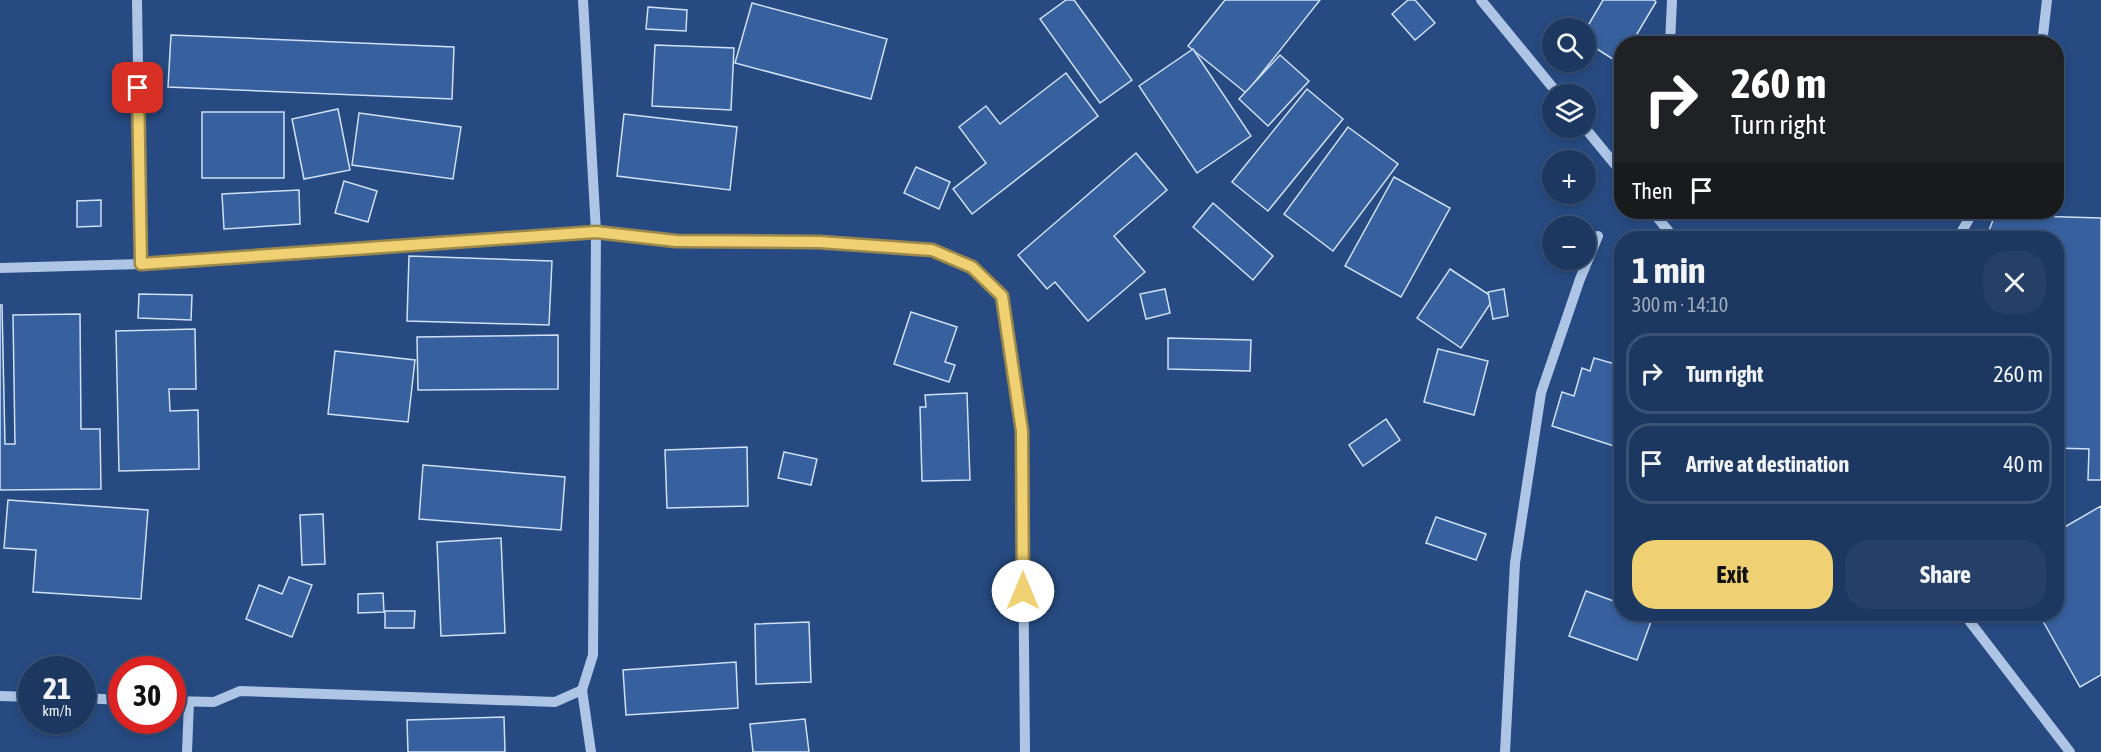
<!DOCTYPE html>
<meta charset="utf-8">
<style>
body{margin:0;font-family:"Asap Condensed",sans-serif;background:#253f67;color:#f1f3f6;height:100vh;display:flex;flex-direction:column;font-size:22px;white-space:nowrap}
*{box-sizing:border-box;margin:0}
p{font-size:20px;color:#a0acbd}
.icon{flex:none;width:33px;height:33px;fill:none;stroke:currentColor;stroke-width:2;stroke-linecap:round;stroke-linejoin:round}
.map{position:relative;flex:1;overflow:hidden}
.drawer{position:absolute;left:1614px;top:231px;width:450px;height:390px;display:flex;flex-direction:column;background:#1c3861;border-radius:24px;box-shadow:0 3px 9px #0003,0 0 0 2px #3a5276}
.drawer>*{flex:none}
.top-card{position:absolute;left:1614px;top:36px;width:450px;height:183px;border-radius:24px;box-shadow:0 3px 9px #0003,0 0 0 2px #3a5276;background:#202124;color:#fff;overflow:hidden}
.buttons{position:absolute;left:1542px;top:18px;display:grid;gap:12px}
.buttons a{display:grid;place-items:center;width:54px;height:54px;border-radius:50%;background:#1c3861;box-shadow:0 3px 9px #0003,0 0 0 2px #3a5276;font-size:30px}
.speed{position:absolute;left:18px;top:656px;display:flex;gap:12px;font-size:30px;font-weight:700;text-align:center}
.speed>*{display:grid;place-content:center;width:78px;height:78px;border-radius:50%;background:#1c3861;box-shadow:0 3px 9px #0003,0 0 0 2px #3a5276;line-height:1}
.speed small{font-size:15px;font-weight:400}
.speed .limit{border:9px solid #d22;background:#fff;color:#111}
.pin{position:absolute;display:grid;place-items:center;width:51px;height:51px;color:#fff;margin:-26px;border-radius:12px;box-shadow:0 3px 9px #0006}
.me{position:absolute;width:66px;margin:-33px;rotate:0deg;stroke-linejoin:round;filter:drop-shadow(0 0 4px #0008)}
.turn{display:flex;align-items:center;gap:21px;height:126px;padding:0 18px;font-size:27px}
.turn .icon{width:78px;height:78px;stroke-width:2.5}
.turn b{display:block;font-size:42px;line-height:51px}
.then{display:flex;align-items:center;height:57px;padding:0 18px;background:#0003;gap:12px;font-size:22px}
.round{display:grid;place-items:center;flex:none;width:63px;height:63px;border-radius:24px;background:#253f67}
.summary{display:flex;align-items:center;justify-content:space-between;height:102px;padding:0 18px}
h1{font-size:36px;font-weight:700;line-height:45px}
.button{display:flex;gap:12px;margin-top:auto;padding:12px 18px}
.button a{flex:1;height:69px;border-radius:24px;background:#efd173;color:#111;font-size:24px;font-weight:700;line-height:69px;text-align:center}
.button a+a{background:#253f67;color:#f1f3f6}
ul{padding:0;list-style:none}
li{display:flex;align-items:center;gap:18px;height:81px;margin:0 12px 9px;padding:0 6px;border:3px solid #3a5276;border-radius:24px}
li div{flex:1}
li b{display:block;font-size:22px}
li em{font-style:normal}
.map>svg:first-child{display:block}
.building{fill:#37609e;stroke:#d1e0f5;stroke-width:1.5}
.lines{fill:none;stroke-linecap:round;stroke-linejoin:round}
.minor{stroke:#aec5e6;stroke-width:10}
.route-casing{stroke:#9b884b;stroke-width:15}
.route{stroke:#efd173;stroke-width:10}
</style>
<div class="map">
<svg width="2101" height="752" viewBox="0 0 2101 752">
<rect width="100%" height="100%" fill="#264a81"/>
<g class="building">
<polygon points="1066,0 1074,0 1132,80 1100,103 1040,19"/>
<polygon points="1225,0 1320,0 1246,93 1188,46"/>
<polygon points="1408,0 1415,0 1435,23 1415,40 1392,14"/>
<polygon points="1603,0 1654,0 1656,2 1631,44 1622,44 1622,59 1619,63 1586,42 1586,29"/>
<polygon points="752,3 887,39 871,99 735,63"/>
<polygon points="648,7 687,10 686,31 646,29"/>
<polygon points="171,35 454,47 452,99 168,87"/>
<polygon points="655,45 734,48 731,110 652,106"/>
<polygon points="1193,49 1251,136 1197,173 1139,86"/>
<polygon points="1280,55 1309,81 1268,126 1239,99"/>
<polygon points="1066,73 1098,116 972,214 953,189 986,163 959,127 986,106 1000,124"/>
<polygon points="1307,89 1343,119 1268,211 1232,182"/>
<polygon points="338,109 350,170 304,179 292,119"/>
<rect x="202" y="112" width="82" height="66"/>
<polygon points="359,113 461,127 453,179 352,165"/>
<polygon points="624,114 737,127 730,190 617,176"/>
<polygon points="1348,127 1398,164 1333,251 1284,214"/>
<polygon points="1136,153 1167,190 1114,236 1145,272 1088,321 1055,282 1047,289 1018,255"/>
<polygon points="916,167 950,182 939,209 904,193"/>
<polygon points="1394,177 1450,208 1401,297 1345,266"/>
<polygon points="344,181 377,191 368,222 335,213"/>
<polygon points="299,190 300,224 224,229 222,194"/>
<polygon points="101,200 101,226 77,227 77,201"/>
<polygon points="1213,203 1273,256 1253,280 1193,227"/>
<polygon points="1995,215 2101,218 2101,480 2088,480 2089,449 2056,448 2056,238 1986,238"/>
<polygon points="409,256 552,261 549,325 407,321"/>
<polygon points="1450,269 1494,298 1461,348 1417,318"/>
<polygon points="1165,289 1170,313 1146,319 1140,294"/>
<polygon points="1504,289 1508,316 1493,319 1488,292"/>
<polygon points="139,294 192,295 191,320 138,318"/>
<polygon points="0,305 2,305 5,444 15,444 13,315 80,314 81,429 100,429 101,489 0,490"/>
<polygon points="911,312 957,327 945,362 955,365 949,382 894,364"/>
<polygon points="195,329 196,389 169,389 170,411 198,410 199,469 119,471 116,331"/>
<polygon points="558,335 558,389 418,390 417,337"/>
<polygon points="1168,338 1251,340 1250,371 1168,369"/>
<polygon points="1438,349 1488,361 1474,415 1424,402"/>
<polygon points="335,351 415,360 408,422 328,414"/>
<polygon points="1594,358 1622,366 1622,422 1614,446 1552,426 1562,392 1574,396 1582,368 1590,371"/>
<polygon points="967,393 970,480 922,481 920,407 926,407 925,395"/>
<polygon points="1386,419 1400,440 1363,466 1349,445"/>
<polygon points="747,447 748,506 667,508 665,450"/>
<polygon points="784,452 817,459 811,485 778,478"/>
<polygon points="423,465 565,477 561,530 419,519"/>
<polygon points="8,500 148,510 141,599 33,592 36,550 4,548"/>
<polygon points="2101,506 2101,675 2080,687 2039,614 2056,614 2056,532"/>
<polygon points="323,514 325,564 302,565 300,515"/>
<polygon points="1436,517 1486,534 1476,560 1426,543"/>
<polygon points="501,538 505,633 441,636 437,542"/>
<polygon points="289,577 312,585 292,637 246,619 259,585 282,594"/>
<polygon points="1586,591 1622,604 1622,614 1647,614 1653,616 1637,660 1569,636"/>
<polygon points="383,593 384,612 358,613 358,594"/>
<polygon points="385,611 415,611 414,628 385,628"/>
<polygon points="809,622 811,682 756,684 755,624"/>
<polygon points="736,662 738,708 626,715 623,670"/>
<polygon points="504,717 505,752 408,752 407,720"/>
<polygon points="805,719 809,752 753,752 750,724"/>
</g>
<g class="lines">
<g class="minor">
<polyline points="137,0 141,264"/>
<polyline points="1481,0 1558,94"/>
<polyline points="1670,44 1672,0"/>
<polyline points="2042,44 2047,0"/>
<polyline points="1585,128 1622,173"/>
<polyline points="1653,212 1674,238"/>
<polyline points="1958,238 1973,212"/>
<polyline points="0,268 141,264 596,232 676,241 819,242 932,250 972,267 1002,295 1022,431 1025,752"/>
<polyline points="1964,614 2070,752"/>
<polyline points="582,690 591,752"/>
<polyline points="0,696 32,697"/>
<polyline points="82,698 122,700"/>
<polyline points="172,701 214,702 240,691 555,702 582,690 593,655 596,232 583,0"/>
<polyline points="187,752 189,702"/>
<polyline points="1505,752 1515,563 1541,393 1580,279 1598,236"/>
</g>
</g>
<g class="lines">
<g class="route-casing">
<polyline id="route" points="138,88 141,264 596,232 676,241 819,242 932,250 972,267 1002,296 1022,431 1023,591"/>
</g>
<use href="#route" class="route"/>
</g>
</svg>
<div class="buttons">
<a><svg class="icon" aria-label="search" viewBox="0 0 24 24"><circle cx="10" cy="10" r="6"/><path d="M15 15l6 6"/></svg></a>
<a><svg class="icon" aria-label="layers" viewBox="0 0 24 24"><path d="M12 4l9 5-9 5-9-5zM3 14l9 5 9-5"/></svg></a>
<a>+</a>
<a>−</a>
</div>
<div class="speed"><div>21<small>km/h</small></div><div class="limit">30</div></div>
<div class="pin" style="left:138px;top:88px;background:#d93025"><svg class="icon" aria-label="arrive" viewBox="0 0 24 24"><path d="M6 21V4h12l-3 4 3 4H6"/></svg></div>
<svg class="me" style="left:1023px;top:591px" viewBox="-20 -20 40 40"><circle r="19" fill="#fff"/><path d="M0-13L10 11 0 6-10 11z" fill="#efd173"/></svg>
<div class="top-card">
<div class="turn"><svg class="icon" aria-label="right" viewBox="0 0 24 24"><path d="M7 20v-9h11M14 6l5 5-5 5"/></svg><div><b>260 m</b>Turn right</div></div>
<div class="then">Then<svg class="icon" aria-label="arrive" viewBox="0 0 24 24"><path d="M6 21V4h12l-3 4 3 4H6"/></svg></div>
</div>
<section class="drawer">
<div class="summary"><div><h1>1 min</h1><p>300 m · 14:10</p></div><a class="round"><svg class="icon" aria-label="close" viewBox="0 0 24 24"><path d="M6 6l12 12M18 6L6 18"/></svg></a></div>
<ul>
<li><svg class="icon" aria-label="right" viewBox="0 0 24 24"><path d="M7 20v-9h11M14 6l5 5-5 5"/></svg><div><b>Turn right</b></div><em>260 m</em></li>
<li><svg class="icon" aria-label="arrive" viewBox="0 0 24 24"><path d="M6 21V4h12l-3 4 3 4H6"/></svg><div><b>Arrive at destination</b></div><em>40 m</em></li>
</ul>
<div class="button"><a>Exit</a><a>Share</a></div>
</section>
</div>
